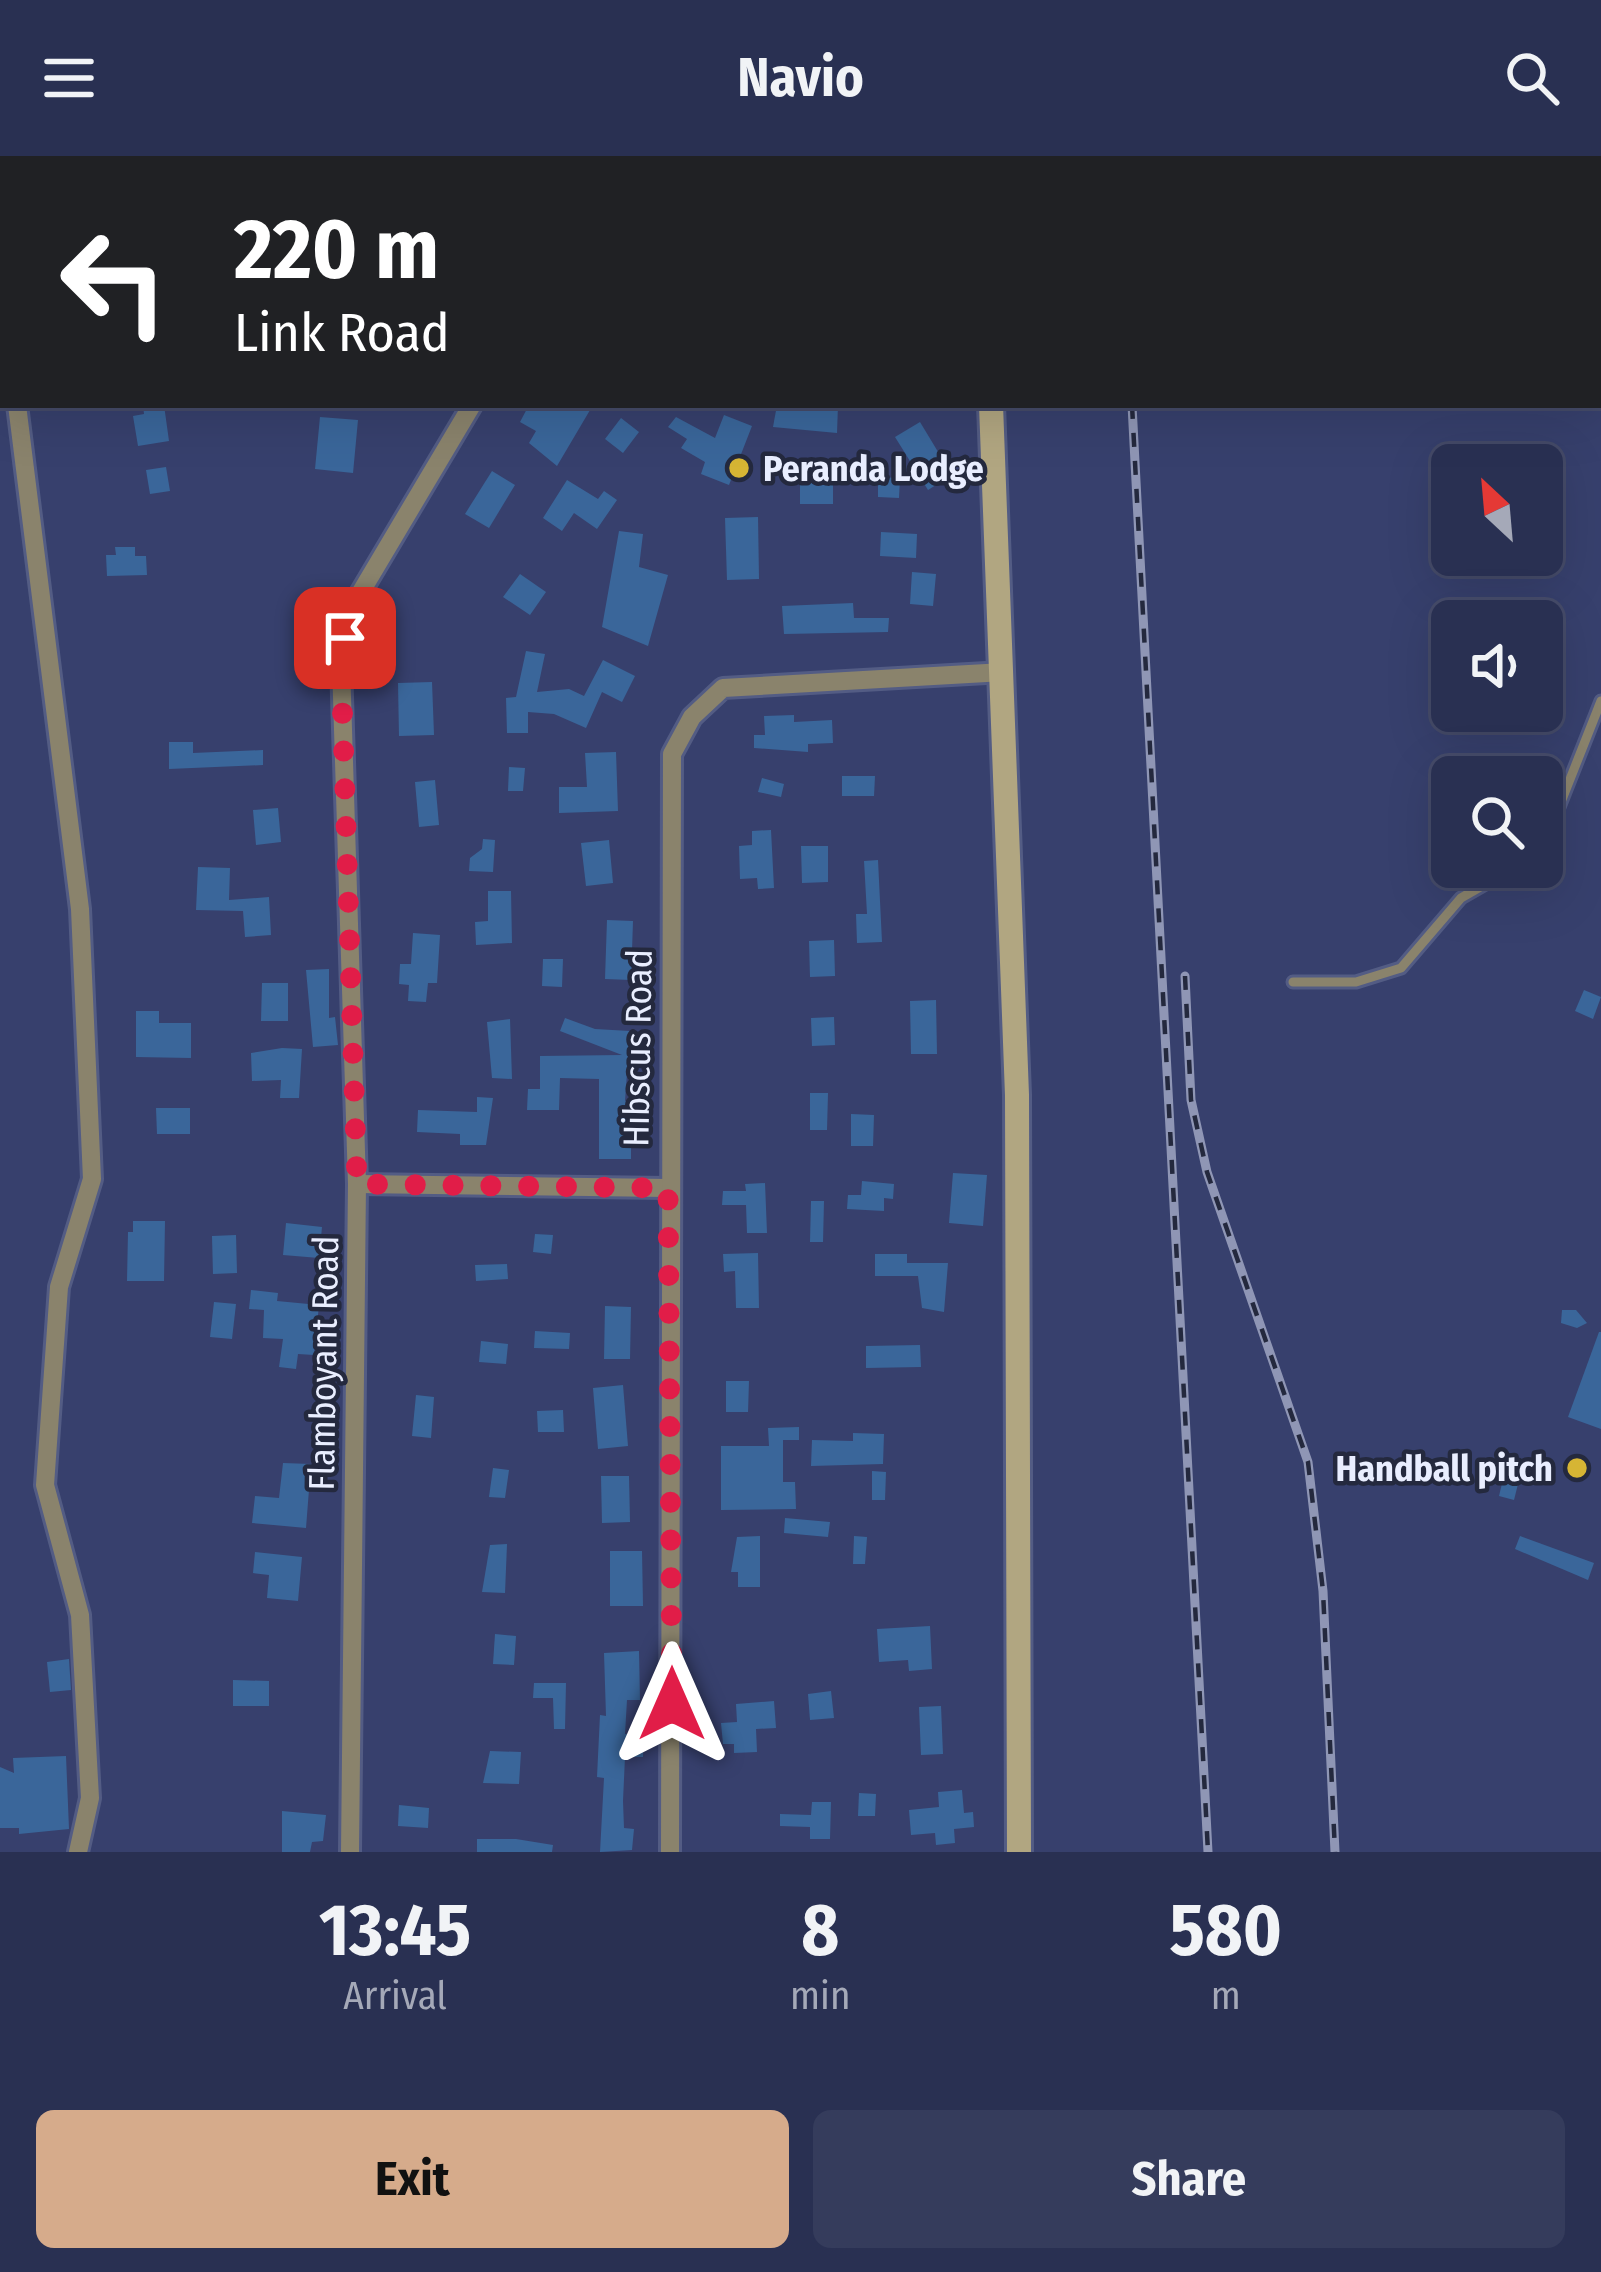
<!DOCTYPE html>
<style>
body{margin:0;font-family:"Fira Sans Condensed",sans-serif;background:#353c5c;color:#f1f3f6;height:100vh;display:flex;flex-direction:column;font-size:45px;white-space:nowrap}
*{box-sizing:border-box;margin:0}
p{font-size:39px;color:#a5a9b8}
.icon{flex:none;width:66px;height:66px;fill:none;stroke:currentColor;stroke-width:2;stroke-linecap:round;stroke-linejoin:round}
.map{position:relative;height:1696px;overflow:hidden}
.side{display:flex;flex-direction:column;background:#293052;flex:1}
.side>*{flex:none}
.hud{position:absolute;left:0px;top:0px;width:1602px;height:252px;box-shadow:0 12px 48px #0002,0 0 0 3px #454b69;background:#202124;color:#fff;overflow:hidden}
.needle{width:78px;rotate:334deg}
.tools{position:absolute;left:1431px;top:288px;display:grid;gap:24px}
.tools a{display:grid;place-items:center;width:132px;height:132px;border-radius:18px;background:#293052;box-shadow:0 12px 48px #0002,0 0 0 3px #454b69;font-size:60px}
.pin{position:absolute;display:grid;place-items:center;width:102px;height:102px;color:#fff;margin:-51px;border-radius:24px;box-shadow:0 6px 18px #0006}
.me{position:absolute;width:132px;margin:-66px;rotate:0deg;stroke-linejoin:round;filter:drop-shadow(0 0 9px #0008)}
.turn{display:flex;align-items:center;gap:42px;height:252px;padding:0 36px;font-size:54px}
.turn .icon{width:156px;height:156px;stroke-width:2.5}
.turn b{display:block;font-size:84px;line-height:102px}
.eta{display:flex;justify-content:space-evenly;align-items:center;height:204px;text-align:center}
.eta b{font-size:72px;font-weight:700;line-height:84px}
.action{display:flex;gap:24px;margin-top:auto;padding:24px 36px}
.action a{flex:1;height:138px;border-radius:18px;background:#d6ab8b;color:#111;font-size:48px;font-weight:700;line-height:138px;text-align:center}
.action a+a{background:#353c5c;color:#f1f3f6}
header{display:flex;justify-content:space-between;align-items:center;height:156px;padding:0 36px;background:#293052;font-size:54px;font-weight:700}
.map>svg:first-child{display:block}
.building{fill:#3a669a}
.lines{fill:none;stroke-linecap:round;stroke-linejoin:round}
.lane-casing{stroke:#535c84;stroke-width:15}
.street-casing{stroke:#535c84;stroke-width:24}
.secondary-casing{stroke:#535c84;stroke-width:30}
.lane{stroke:#8a836c;stroke-width:9}
.street{stroke:#8a836c;stroke-width:18}
.secondary{stroke:#b1a681;stroke-width:24}
.rail-casing{stroke:#8f96b5;stroke-width:9}
.rail{stroke:#24293e;stroke-width:4.5;stroke-dasharray:14;stroke-linecap:butt}
.route{stroke:#e11d48;stroke-width:21;stroke-dasharray:0 37.8}
.poi-dot{fill:#d6b534;stroke:#24293e;stroke-width:4.5}
.labels{text-anchor:middle;stroke-width:9;stroke-linejoin:round;paint-order:stroke}
.poi-label{font-size:36px;font-weight:bold;fill:#e9eeff;stroke:#24293e;text-anchor:start}
.street-label{font-size:36px;fill:#e9eeff;stroke:#24293e}
</style>
<header><svg class="icon" aria-label="menu" viewBox="0 0 24 24"><path d="M4 6h16M4 12h16M4 18h16"/></svg>Navio<svg class="icon" aria-label="search" viewBox="0 0 24 24"><circle cx="10" cy="10" r="6"/><path d="M15 15l6 6"/></svg></header>
<div class="map">
<svg width="1601" height="1696" viewBox="0 0 1601 1696">
<rect width="100%" height="100%" fill="#37406d"/>
<g class="building">
<polygon points="143,249 164,249 169,285 138,290 133,260 144,258"/>
<polygon points="529,249 593,249 557,310 529,287 536,275 520,266"/>
<polygon points="777,249 838,249 837,277 773,271"/>
<polygon points="724,259 752,270 729,329 701,318 705,306 681,292 687,283 668,271 676,261 715,282"/>
<polygon points="320,261 358,264 353,317 315,313"/>
<polygon points="621,262 639,276 623,297 605,283"/>
<polygon points="920,266 952,319 928,334 895,281"/>
<polygon points="166,311 170,335 150,338 146,314"/>
<polygon points="492,315 515,329 489,372 465,358"/>
<rect x="800" y="321" width="33" height="27"/>
<polygon points="878,321 900,322 899,342 878,341"/>
<polygon points="567,324 598,343 604,335 617,344 597,373 574,357 562,375 543,362"/>
<polygon points="758,361 759,423 727,424 725,362"/>
<polygon points="619,375 643,378 639,411 668,419 648,490 602,471"/>
<polygon points="881,376 917,378 916,402 880,400"/>
<polygon points="115,391 135,391 135,400 146,400 147,419 107,420 106,399 116,399"/>
<polygon points="912,416 936,418 933,450 910,448"/>
<polygon points="520,418 546,436 530,459 503,441"/>
<polygon points="853,447 854,462 889,462 888,476 784,478 782,450"/>
<polygon points="526,495 545,498 537,536 569,533 584,540 603,504 635,520 622,546 602,536 586,572 554,558 528,556 528,577 507,577 506,542 516,541"/>
<polygon points="432,526 434,579 399,580 398,527"/>
<polygon points="794,559 794,566 832,564 833,587 808,588 808,596 754,592 754,579 765,579 764,560"/>
<polygon points="169,586 193,586 193,597 263,594 263,609 169,613"/>
<polygon points="616,596 618,655 559,657 559,631 587,631 585,597"/>
<polygon points="1500,600 1514,602 1512,621 1497,621"/>
<polygon points="509,611 525,612 523,635 508,635"/>
<polygon points="842,620 875,620 874,640 842,640"/>
<polygon points="762,622 784,628 781,641 758,636"/>
<polygon points="435,624 439,669 419,671 415,626"/>
<polygon points="278,652 281,686 256,689 253,654"/>
<polygon points="771,674 774,732 758,733 757,722 740,723 739,690 752,689 752,675"/>
<polygon points="483,683 495,684 493,716 469,715 470,702 482,693"/>
<polygon points="609,684 613,727 586,730 581,687"/>
<polygon points="801,690 828,690 828,726 802,727"/>
<polygon points="878,704 882,786 857,787 856,758 867,758 864,705"/>
<polygon points="198,711 230,712 229,744 269,741 271,779 245,781 243,755 196,754"/>
<polygon points="488,735 511,735 512,787 476,789 475,766 488,765"/>
<polygon points="607,764 633,765 631,824 605,823"/>
<polygon points="413,777 440,779 437,827 428,827 426,846 408,845 409,829 399,828 400,808 411,808"/>
<polygon points="834,784 835,820 810,821 809,785"/>
<polygon points="543,803 563,803 562,831 542,830"/>
<polygon points="329,813 329,862 335,861 338,889 313,891 306,814"/>
<polygon points="262,827 288,827 288,865 261,865"/>
<polygon points="1584,834 1601,841 1593,863 1575,855"/>
<polygon points="936,844 937,898 911,898 910,845"/>
<polygon points="136,855 159,855 159,867 191,867 191,902 136,901"/>
<polygon points="834,861 835,889 812,890 811,862"/>
<polygon points="565,862 595,873 630,875 625,945 631,944 631,1003 599,1003 599,923 560,922 559,954 527,954 528,933 540,933 540,900 622,899 560,875"/>
<polygon points="510,863 512,923 492,922 487,866"/>
<polygon points="282,892 302,893 299,942 280,942 281,924 252,925 251,897"/>
<polygon points="810,937 828,937 827,974 810,974"/>
<polygon points="477,941 493,942 486,989 460,989 460,978 417,976 418,954 477,956"/>
<polygon points="156,952 190,952 190,978 157,978"/>
<polygon points="851,958 874,959 873,990 851,990"/>
<polygon points="953,1017 987,1019 983,1070 949,1067"/>
<polygon points="862,1025 894,1028 893,1043 884,1042 884,1055 847,1053 848,1039 861,1039"/>
<polygon points="765,1027 767,1077 747,1077 746,1049 722,1049 723,1035 746,1035 745,1028"/>
<polygon points="811,1045 824,1045 823,1086 810,1086"/>
<polygon points="133,1065 165,1065 164,1125 127,1125 128,1076 133,1076"/>
<polygon points="286,1067 322,1071 319,1102 283,1099"/>
<polygon points="535,1078 553,1079 551,1098 533,1096"/>
<polygon points="236,1079 237,1117 213,1118 212,1080"/>
<polygon points="758,1097 759,1152 736,1152 735,1115 724,1116 723,1098"/>
<polygon points="875,1098 907,1098 907,1107 948,1107 944,1156 922,1152 918,1120 875,1120"/>
<polygon points="507,1108 508,1123 476,1125 475,1109"/>
<polygon points="251,1134 278,1137 277,1145 319,1149 314,1199 298,1198 296,1213 279,1211 283,1183 263,1182 264,1154 249,1153"/>
<polygon points="214,1146 236,1148 232,1183 210,1181"/>
<polygon points="605,1150 631,1151 630,1203 604,1203"/>
<polygon points="1562,1154 1576,1154 1587,1167 1577,1172 1561,1167"/>
<polygon points="535,1175 570,1177 569,1193 534,1192"/>
<polygon points="1599,1176 1601,1176 1601,1273 1568,1261"/>
<polygon points="481,1185 508,1188 506,1208 479,1206"/>
<polygon points="920,1189 921,1211 866,1212 866,1190"/>
<polygon points="726,1225 749,1225 748,1256 726,1256"/>
<polygon points="623,1229 628,1290 598,1293 593,1232"/>
<polygon points="416,1239 434,1241 431,1282 412,1280"/>
<polygon points="563,1254 564,1276 538,1276 537,1255"/>
<polygon points="799,1271 799,1284 783,1284 783,1326 795,1326 796,1353 721,1354 721,1290 769,1290 768,1272"/>
<polygon points="853,1277 884,1278 883,1308 811,1310 812,1284 853,1285"/>
<polygon points="283,1307 311,1308 306,1372 252,1367 255,1340 279,1342"/>
<polygon points="493,1312 509,1314 505,1342 489,1341"/>
<polygon points="872,1315 886,1316 885,1344 872,1344"/>
<polygon points="1505,1315 1520,1320 1514,1344 1499,1340"/>
<polygon points="601,1320 629,1320 630,1366 602,1367"/>
<polygon points="785,1362 830,1366 828,1381 784,1377"/>
<polygon points="760,1380 760,1431 738,1431 738,1416 731,1416 737,1381"/>
<polygon points="854,1380 867,1381 865,1408 853,1408"/>
<polygon points="1520,1380 1594,1407 1588,1424 1515,1393"/>
<polygon points="507,1388 505,1437 482,1436 490,1389"/>
<polygon points="610,1395 642,1395 643,1450 610,1450"/>
<polygon points="255,1396 302,1401 298,1445 267,1442 269,1419 253,1417"/>
<polygon points="930,1470 932,1513 909,1515 908,1504 879,1506 877,1473"/>
<polygon points="495,1478 516,1480 514,1509 493,1508"/>
<polygon points="639,1495 640,1544 627,1544 625,1578 644,1579 643,1601 625,1601 623,1645 624,1672 634,1673 632,1694 600,1696 604,1622 597,1621 600,1559 606,1560 604,1497"/>
<polygon points="69,1503 71,1534 50,1536 47,1506"/>
<polygon points="233,1524 269,1525 269,1550 233,1550"/>
<polygon points="534,1527 566,1527 565,1573 554,1573 553,1542 533,1542"/>
<polygon points="831,1535 834,1562 810,1564 808,1538"/>
<polygon points="774,1545 776,1572 756,1573 757,1596 734,1597 734,1588 723,1588 721,1567 737,1566 736,1548"/>
<polygon points="941,1550 943,1598 921,1599 919,1551"/>
<polygon points="490,1595 521,1596 519,1628 483,1627"/>
<polygon points="66,1600 69,1673 19,1678 19,1672 0,1672 0,1611 14,1617 13,1602"/>
<polygon points="962,1634 964,1657 973,1656 974,1671 954,1673 955,1687 936,1689 935,1677 911,1679 909,1654 939,1651 938,1636"/>
<polygon points="859,1637 876,1638 875,1660 858,1660"/>
<polygon points="812,1646 831,1646 830,1683 810,1683 810,1671 780,1670 780,1658 811,1659"/>
<polygon points="399,1649 429,1652 428,1672 398,1670"/>
<polygon points="282,1655 326,1659 323,1685 312,1686 310,1696 282,1696"/>
<polygon points="477,1683 516,1683 553,1689 552,1696 477,1696"/>
</g>
<g class="lines">
<g class="lane-casing">
<g id="lane">
<polyline points="0,69 3,68"/>
<polyline points="1542,694 1601,545"/>
<polyline points="1293,826 1356,826 1401,812 1461,742 1515,711"/>
</g>
</g>
<g class="street-casing">
<g id="street">
<polyline points="432,0 438,3"/>
<polyline points="795,0 795,3"/>
<polyline points="0,166 3,177"/>
<polyline points="17,249 80,753 92,1023 59,1131 45,1329 80,1459 90,1642 78,1696"/>
<polyline points="357,1028 668,1032"/>
<polyline points="350,1696 357,1028 341,508 349,456 472,249"/>
<polyline points="670,1696 672,598 692,561 723,532 1004,516"/>
</g>
</g>
<g class="secondary-casing">
<g id="secondary">
<polyline points="978,0 978,3"/>
<polyline points="991,249 1017,939 1019,1696"/>
</g>
</g>
<use href="#lane" class="lane"/>
<use href="#street" class="street"/>
<use href="#secondary" class="secondary"/>
<g class="rail-casing">
<g id="rail">
<polyline points="1115,0 1115,3"/>
<polyline points="1133,0 1134,3"/>
<polyline points="1163,3 1164,0"/>
<polyline points="1132,249 1208,1696"/>
<polyline points="1185,820 1191,944 1207,1016 1308,1306 1323,1435 1335,1696"/>
</g>
</g>
<use href="#rail" class="rail"/>
</g>
<g class="lines">
<polyline class="route" points="345,482 341,508 357,1028 668,1032 672,1548"/>
</g>
<g class="poi-dot">
<circle cx="739" cy="312" r="12"/>
<circle cx="1577" cy="1312" r="12"/>
</g>
<g class="labels">
<g class="poi-label">
<text x="763" y="325">Peranda Lodge</text>
<text x="1553" y="1325" text-anchor="end">Handball pitch</text>
</g>
<g class="street-label">
<text transform="translate(637 892) rotate(-89)" y="13">Hibscus Road</text>
<text transform="translate(323 1207) rotate(-89)" y="13">Flamboyant Road</text>
</g>
</g>
</svg>
<div class="tools">
<a><svg class="needle" viewBox="-14 -14 28 28"><path d="M0-13l5 13h-10z" fill="#e53935"/><path d="M0 13l5-13h-10z" fill="#a5a9b8"/></svg></a>
<a><svg class="icon" aria-label="sound" viewBox="0 0 24 24"><path d="M4 9h4l5-4v14l-5-4H4zM17 9q2 3 0 6"/></svg></a>
<a><svg class="icon" aria-label="search" viewBox="0 0 24 24"><circle cx="10" cy="10" r="6"/><path d="M15 15l6 6"/></svg></a>
</div>
<div class="pin" style="left:345px;top:482px;background:#d93025"><svg class="icon" aria-label="arrive" viewBox="0 0 24 24"><path d="M6 21V4h12l-3 4 3 4H6"/></svg></div>
<svg class="me" style="left:672px;top:1548px" viewBox="-20 -20 40 40"><path d="M0-17L14 15 0 8-14 15z" fill="#e11d48" stroke="#fff" stroke-width="4"/></svg>
<div class="hud">
<div class="turn"><svg class="icon" aria-label="left" viewBox="0 0 24 24"><path d="M17 20v-9H6M10 6l-5 5 5 5"/></svg><div><b>220 m</b>Link Road</div></div>
</div>
</div>
<section class="side">
<div class="eta">
<div><b>13:45</b><p>Arrival</p></div>
<div><b>8</b><p>min</p></div>
<div><b>580</b><p>m</p></div>
</div>
<div class="action"><a>Exit</a><a>Share</a></div>
</section>
